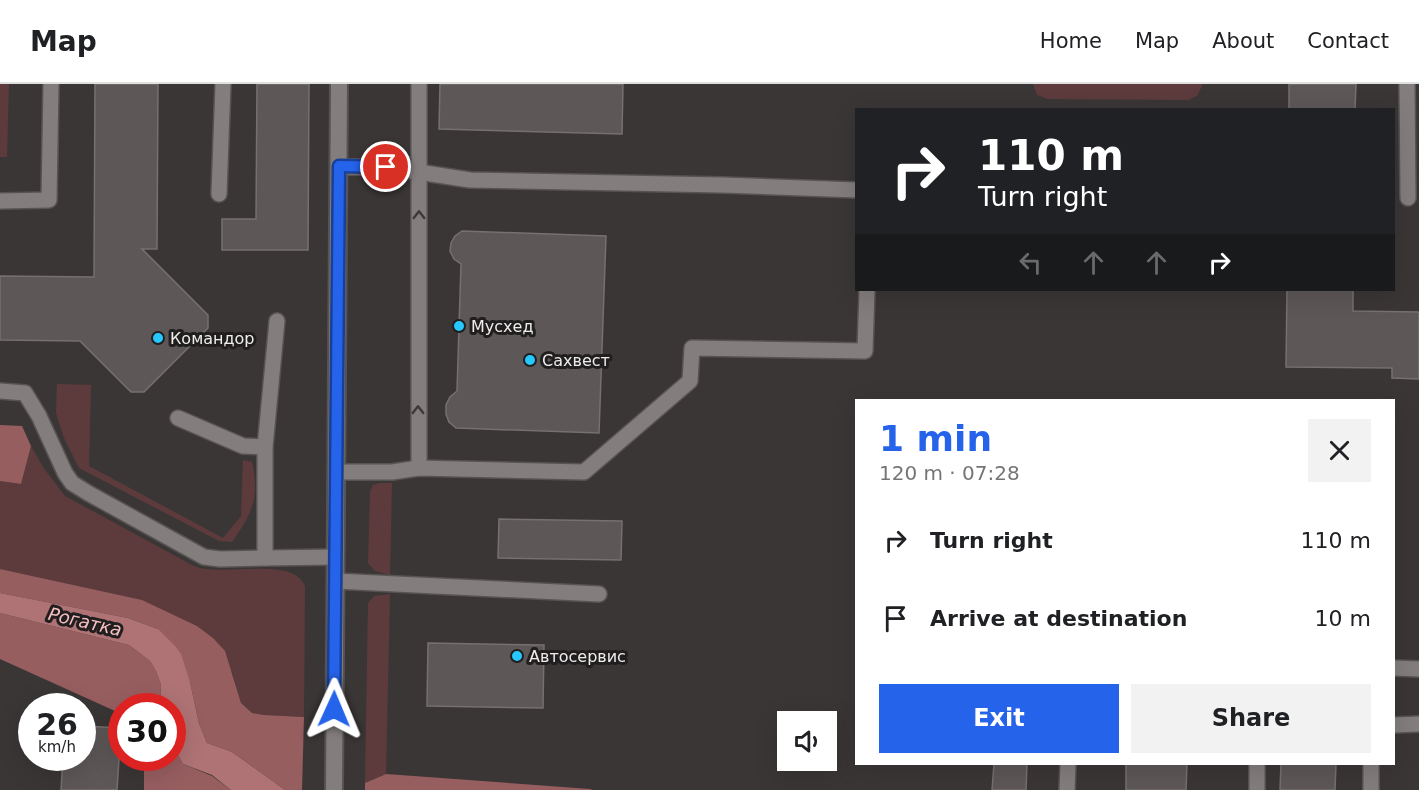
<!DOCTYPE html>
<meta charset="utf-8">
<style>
body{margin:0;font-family:"DejaVu Sans",sans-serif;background:#f2f2f2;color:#202124;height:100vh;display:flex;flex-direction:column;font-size:22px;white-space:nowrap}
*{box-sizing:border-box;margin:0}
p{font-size:20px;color:#757577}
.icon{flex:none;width:33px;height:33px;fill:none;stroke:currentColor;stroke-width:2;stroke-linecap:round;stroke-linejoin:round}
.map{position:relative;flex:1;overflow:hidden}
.sheet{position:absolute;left:855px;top:315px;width:540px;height:366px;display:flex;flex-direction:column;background:#fff;border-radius:0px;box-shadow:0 6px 24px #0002}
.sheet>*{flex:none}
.banner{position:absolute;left:855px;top:24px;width:540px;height:183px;border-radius:0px;box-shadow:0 6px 24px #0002;background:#202124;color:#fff;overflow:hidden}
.controls{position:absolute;left:777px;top:627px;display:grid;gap:12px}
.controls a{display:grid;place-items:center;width:60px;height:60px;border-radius:0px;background:#fff;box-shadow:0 6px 24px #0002;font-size:30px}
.speed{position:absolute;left:18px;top:609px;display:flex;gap:12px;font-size:30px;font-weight:700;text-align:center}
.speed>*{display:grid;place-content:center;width:78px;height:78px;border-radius:50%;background:#fff;box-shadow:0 6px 24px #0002;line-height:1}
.speed small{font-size:15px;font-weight:400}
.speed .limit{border:9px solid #d22;background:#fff;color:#111}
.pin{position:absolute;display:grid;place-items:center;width:51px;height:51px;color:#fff;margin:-26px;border:3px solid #fff;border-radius:50%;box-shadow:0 2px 6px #0007}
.me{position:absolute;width:66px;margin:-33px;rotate:1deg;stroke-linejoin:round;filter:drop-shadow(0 0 4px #0008)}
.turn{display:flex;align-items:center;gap:21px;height:126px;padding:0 24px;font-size:27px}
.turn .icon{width:78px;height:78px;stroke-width:2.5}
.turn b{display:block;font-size:42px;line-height:51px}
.lanes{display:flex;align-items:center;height:57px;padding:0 24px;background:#0003;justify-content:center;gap:30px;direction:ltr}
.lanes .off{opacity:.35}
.round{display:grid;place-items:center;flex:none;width:63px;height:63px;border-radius:0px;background:#f2f2f2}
.overview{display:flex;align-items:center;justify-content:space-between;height:102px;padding:0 24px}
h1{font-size:36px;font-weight:700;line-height:45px;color:#2563eb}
.action{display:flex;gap:12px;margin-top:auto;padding:12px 24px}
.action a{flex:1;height:69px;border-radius:0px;background:#2563eb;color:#fff;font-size:24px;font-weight:700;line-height:69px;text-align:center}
.action a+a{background:#f2f2f2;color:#202124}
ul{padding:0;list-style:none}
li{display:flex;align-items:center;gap:18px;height:78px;padding:0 24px}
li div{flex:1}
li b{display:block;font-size:22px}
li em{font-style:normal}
header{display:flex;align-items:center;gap:36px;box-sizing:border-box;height:84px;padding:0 30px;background:#fff;border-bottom:2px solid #e0e0e0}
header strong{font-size:28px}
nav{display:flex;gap:33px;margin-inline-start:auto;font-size:21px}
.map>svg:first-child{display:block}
.green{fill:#5d3b3c}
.forest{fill:#975e60}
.water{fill:#af7375}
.building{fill:#5d5757;stroke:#767070;stroke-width:1.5}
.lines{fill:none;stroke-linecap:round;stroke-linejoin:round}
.service-casing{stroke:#585353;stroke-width:18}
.minor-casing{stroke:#585353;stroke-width:20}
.service{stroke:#837d7d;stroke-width:15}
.minor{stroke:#837d7d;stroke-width:16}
.oneway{stroke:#3e3a3a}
.route-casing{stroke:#184099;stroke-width:15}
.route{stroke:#2563eb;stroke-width:10}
.poi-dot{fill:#25c9fe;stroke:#201e1e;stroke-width:2}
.labels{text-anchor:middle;stroke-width:6;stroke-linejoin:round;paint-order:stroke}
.poi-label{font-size:16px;fill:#f0ecec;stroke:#201e1e;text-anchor:start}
.water-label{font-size:18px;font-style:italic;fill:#f7c0c1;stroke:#201e1e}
</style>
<header>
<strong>Map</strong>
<nav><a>Home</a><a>Map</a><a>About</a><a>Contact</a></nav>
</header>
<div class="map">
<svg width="1419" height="706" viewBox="0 0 1419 706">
<rect width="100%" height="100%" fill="#3b3636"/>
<g class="green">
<polygon points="0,0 9,0 7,73 0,73"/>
<polygon points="1033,0 1202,0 1202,2 1197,12 1188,16 1048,15 1037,11"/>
<path d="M57 300 91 301 89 382 223 454 241 432 243 376 252 378C260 413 252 430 232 458L219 457 79 384 64 354 56 329Z"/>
<path d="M31 362 43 383 65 412 192 481C220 495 292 470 305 502L304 633 264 631 252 629 241 619 232 588 213 554 197 542 141 516 0 485V397L21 400Z"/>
<polygon points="380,399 392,399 390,491 375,487 368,479 370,408 373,401"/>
<polygon points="390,510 386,690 365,699 368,519 374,512"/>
</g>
<g class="forest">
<polygon points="0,341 22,342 31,362 21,400 0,397"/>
<polygon points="0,485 142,516 197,542 213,554 225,567 241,619 252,629 264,631 304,633 302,706 285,706 232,668 207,659 199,640 190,598 158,545 128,534 0,509"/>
<polygon points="0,529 129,561 150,577 156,587 161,601 160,622 122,622 121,633 115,627 0,575"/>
<polygon points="173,662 183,680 212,692 231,706 144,706 144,674 172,674"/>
<polygon points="386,690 590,705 593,706 365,706 365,699"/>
</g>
<polygon class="water" points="0,509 128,534 158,545 175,562 181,570 190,598 199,640 207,659 232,668 285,706 231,706 212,691 183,680 173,662 172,622 160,622 161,601 156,587 150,577 129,561 0,529"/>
<g class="building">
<polygon points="95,0 158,0 157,165 142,165 208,231 208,244 144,308 131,308 80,257 0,256 0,192 94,193"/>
<polygon points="257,0 309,0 308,166 222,166 222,135 256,135"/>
<polygon points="440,0 623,0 622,50 439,45"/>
<polygon points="1289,0 1356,0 1355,26 1289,26"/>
<polygon points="462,147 606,152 599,349 456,344 449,338 446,330 446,321 450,313 457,307 461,180 454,175 450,167 451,159 455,152"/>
<polygon points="1287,206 1353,206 1353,227 1419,228 1419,295 1392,294 1392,284 1286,283"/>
<polygon points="499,435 622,437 621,476 498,474"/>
<polygon points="428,559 544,561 543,624 427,622"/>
<polygon points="82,642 121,644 117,706 61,706 63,674 82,674"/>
<polygon points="994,680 1027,680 1026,706 992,706"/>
<polygon points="1126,680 1187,680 1186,706 1126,706"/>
<polygon points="1281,680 1336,680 1335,706 1280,706"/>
</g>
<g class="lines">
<g class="service-casing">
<g id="service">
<polyline points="1407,0 1408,114"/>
<polyline points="339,83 386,83 470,96 722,101 856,106"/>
<polyline points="219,110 223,0"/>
<polyline points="0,117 49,116 51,0"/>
<polyline points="277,237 265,363 265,474 336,473"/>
<polyline points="0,307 25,309 39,332 65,389 72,399 88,409 204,473 220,475 265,474"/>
<polyline points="178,334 243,362 265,363"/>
<polyline points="419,384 419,0"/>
<polyline points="337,388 392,388 419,384 584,388 690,297 692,264 865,267 867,206"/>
<polyline points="335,497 599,510"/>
<polyline points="1394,584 1419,585"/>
<polyline points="1394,641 1419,640"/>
<polyline points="1067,706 1068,680"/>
<polyline points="1257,706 1257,680"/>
<polyline points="1371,706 1371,680"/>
</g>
</g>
<g class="minor-casing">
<polyline id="minor" points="334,706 339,0"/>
</g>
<use href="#service" class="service"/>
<use href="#minor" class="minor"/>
</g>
<defs><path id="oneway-chevron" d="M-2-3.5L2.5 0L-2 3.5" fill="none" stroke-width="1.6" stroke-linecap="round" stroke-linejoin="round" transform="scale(1.5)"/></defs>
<g class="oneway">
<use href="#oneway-chevron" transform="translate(419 131) rotate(-90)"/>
<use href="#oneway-chevron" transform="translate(418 326) rotate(-90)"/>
</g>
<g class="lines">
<g class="route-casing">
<polyline id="route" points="334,625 339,82 386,83"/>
</g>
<use href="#route" class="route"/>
</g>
<g class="poi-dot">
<circle cx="459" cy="242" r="6"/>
<circle cx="158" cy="254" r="6"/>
<circle cx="530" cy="276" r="6"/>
<circle cx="517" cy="572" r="6"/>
</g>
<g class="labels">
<g class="poi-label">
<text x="471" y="248">Мусхед</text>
<text x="170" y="260">Командор</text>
<text x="542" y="282">Сахвест</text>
<text x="529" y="578">Автосервис</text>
</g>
<g class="water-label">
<text transform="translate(85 538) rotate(13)" y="6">Рогатка</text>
</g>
</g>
</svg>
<div class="controls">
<a><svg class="icon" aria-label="sound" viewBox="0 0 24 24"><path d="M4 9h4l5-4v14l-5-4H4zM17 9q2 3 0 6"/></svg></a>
</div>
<div class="speed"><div>26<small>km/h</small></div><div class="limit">30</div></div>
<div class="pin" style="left:386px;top:83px;background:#d93025"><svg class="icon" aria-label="arrive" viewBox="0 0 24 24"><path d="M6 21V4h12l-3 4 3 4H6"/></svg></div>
<svg class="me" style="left:334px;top:625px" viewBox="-20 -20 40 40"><path d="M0-17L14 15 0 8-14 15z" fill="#2563eb" stroke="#fff" stroke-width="4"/></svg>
<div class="banner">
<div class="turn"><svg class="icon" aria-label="right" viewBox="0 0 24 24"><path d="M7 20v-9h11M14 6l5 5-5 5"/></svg><div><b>110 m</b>Turn right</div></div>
<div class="lanes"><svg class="icon off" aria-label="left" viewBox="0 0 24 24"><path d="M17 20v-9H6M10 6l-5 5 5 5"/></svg><svg class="icon off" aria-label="ahead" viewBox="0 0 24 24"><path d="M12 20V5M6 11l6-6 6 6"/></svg><svg class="icon off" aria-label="ahead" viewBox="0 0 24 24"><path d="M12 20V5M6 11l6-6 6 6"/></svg><svg class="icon" aria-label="right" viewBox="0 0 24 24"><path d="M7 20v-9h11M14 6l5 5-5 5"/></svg></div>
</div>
<section class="sheet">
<div class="overview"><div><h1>1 min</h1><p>120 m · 07:28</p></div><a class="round"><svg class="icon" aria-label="close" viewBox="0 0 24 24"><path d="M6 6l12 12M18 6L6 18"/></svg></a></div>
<ul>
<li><svg class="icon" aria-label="right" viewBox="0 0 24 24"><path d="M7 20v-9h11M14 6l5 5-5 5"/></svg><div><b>Turn right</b></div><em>110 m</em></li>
<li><svg class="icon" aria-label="arrive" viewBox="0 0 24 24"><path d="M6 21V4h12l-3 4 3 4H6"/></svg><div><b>Arrive at destination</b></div><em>10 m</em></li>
</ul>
<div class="action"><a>Exit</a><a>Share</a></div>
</section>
</div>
